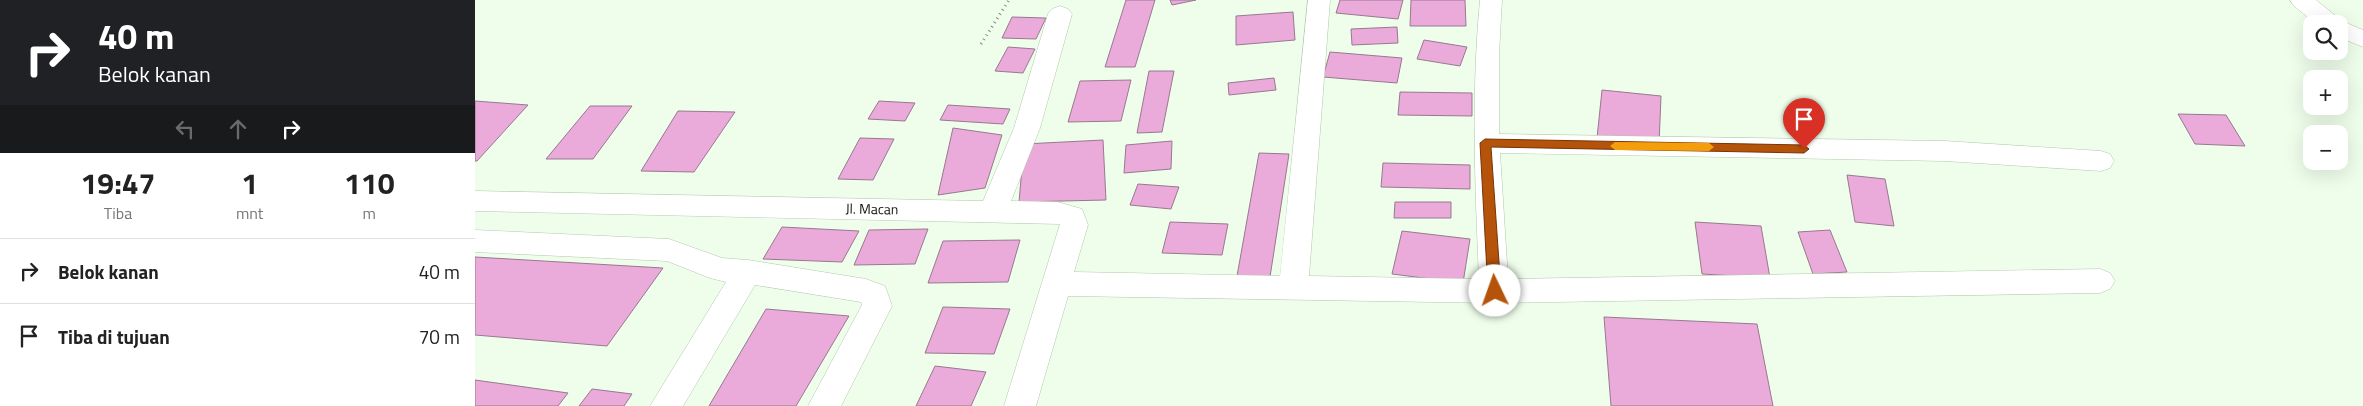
<!DOCTYPE html>
<html lang="id">
<meta charset="utf-8">
<style>
body{margin:0;font-family:"Titillium Web",sans-serif;background:#f6f6f6;color:#222;height:100vh;display:flex;flex-direction:column;font-size:19px;white-space:nowrap}
*{box-sizing:border-box;margin:0}
p{font-size:16px;color:#767676}
.icon{flex:none;width:28px;height:28px;fill:none;stroke:currentColor;stroke-width:2;stroke-linecap:round;stroke-linejoin:round}
.map{position:relative;flex:1;overflow:hidden}
.drawer{display:flex;flex-direction:column;background:#fff;width:475px}
.drawer>*{flex:none}
.top-card{background:#202124;color:#fff;overflow:hidden}
.fabs{position:absolute;left:1828px;top:15px;display:grid;gap:10px}
.fabs a{display:grid;place-items:center;width:45px;height:45px;border-radius:10px;background:#fff;box-shadow:0 5px 20px #0002;font-size:25px}
.pin{position:absolute;display:grid;place-items:center;width:42px;height:42px;color:#fff;margin:-51px -21px;border-radius:50% 50% 50% 0;rotate:-45deg;box-shadow:0 0 5px #0007}
.pin .icon{rotate:45deg}
.me{position:absolute;width:55px;margin:-28px;rotate:357deg;stroke-linejoin:round;filter:drop-shadow(0 0 4px #0008)}
.turn{display:flex;align-items:center;gap:18px;height:105px;padding:0 15px;font-size:22px}
.turn .icon{width:65px;height:65px;stroke-width:2.5}
.turn b{display:block;font-size:35px;line-height:42px}
.lanes{display:flex;align-items:center;height:48px;padding:0 15px;background:#0003;justify-content:center;gap:25px;direction:ltr}
.lanes .off{opacity:.35}
.eta{display:flex;justify-content:space-evenly;align-items:center;height:85px;text-align:center}
.eta b{font-size:30px;font-weight:700;line-height:35px}
ul{padding:0;list-style:none}
li{display:flex;align-items:center;gap:15px;height:65px;padding:0 15px;border-top:1px solid #e0e0e0}
li div{flex:1}
li b{display:block;font-size:19px}
li em{font-style:normal}
main{display:flex;flex:1;min-height:0}
.map>svg:first-child{display:block}
.building{fill:#eaaada;stroke:#97798f}
.lines{fill:none;stroke-linecap:round;stroke-linejoin:round}
.minor-casing{stroke:#b1c8aa;stroke-width:1}
.path{stroke:#7f8a7b;stroke-width:3;stroke-dasharray:1 4;stroke-linecap:butt}
.minor{fill:#fff;fill-rule:evenodd}
.route{fill:#b45309;stroke:#753606}
.slow{fill:#f59e0b}
.labels{text-anchor:middle;stroke-width:4;stroke-linejoin:round;paint-order:stroke}
.street-label{font-size:14px;fill:#0b1308;stroke:#fff}
</style>
<main>
<section class="drawer">
<div class="top-card">
<div class="turn"><svg class="icon" aria-label="right" viewBox="0 0 24 24"><path d="M7 20v-9h11M14 6l5 5-5 5"/></svg><div><b>40 m</b>Belok kanan</div></div>
<div class="lanes"><svg class="icon off" aria-label="left" viewBox="0 0 24 24"><path d="M17 20v-9H6M10 6l-5 5 5 5"/></svg><svg class="icon off" aria-label="ahead" viewBox="0 0 24 24"><path d="M12 20V5M6 11l6-6 6 6"/></svg><svg class="icon" aria-label="right" viewBox="0 0 24 24"><path d="M7 20v-9h11M14 6l5 5-5 5"/></svg></div>
</div>
<div class="eta">
<div><b>19:47</b><p>Tiba</p></div>
<div><b>1</b><p>mnt</p></div>
<div><b>110</b><p>m</p></div>
</div>
<ul>
<li><svg class="icon" aria-label="right" viewBox="0 0 24 24"><path d="M7 20v-9h11M14 6l5 5-5 5"/></svg><div><b>Belok kanan</b></div><em>40 m</em></li>
<li><svg class="icon" aria-label="arrive" viewBox="0 0 24 24"><path d="M6 21V4h12l-3 4 3 4H6"/></svg><div><b>Tiba di tujuan</b></div><em>70 m</em></li>
</ul>
</section>
<div class="map">
<svg width="1888" height="406" viewBox="0 0 1888 406">
<rect width="100%" height="100%" fill="#effeeb"/>
<g class="building">
<polygon points="651,0 680,0 660,67 630,67"/>
<polygon points="695,0 721,0 697,5"/>
<polygon points="865,0 928,0 923,19 861,13"/>
<polygon points="936,0 990,0 991,26 935,26"/>
<polygon points="818,12 820,40 761,45 761,16"/>
<polygon points="537,17 571,18 561,39 527,38"/>
<polygon points="922,27 923,43 877,45 876,29"/>
<polygon points="949,40 992,47 985,66 942,59"/>
<polygon points="533,47 560,49 548,73 520,71"/>
<polygon points="855,52 927,58 922,83 848,77"/>
<polygon points="674,71 699,71 687,132 662,133"/>
<polygon points="799,78 801,90 754,95 753,83"/>
<polygon points="656,80 646,121 593,122 605,81"/>
<polygon points="1127,90 1186,96 1184,145 1122,138"/>
<polygon points="925,92 997,93 997,116 923,115"/>
<polygon points="0,101 53,105 2,161 0,161"/>
<polygon points="404,101 440,103 430,121 393,119"/>
<polygon points="473,105 535,109 528,124 465,120"/>
<polygon points="115,106 157,106 118,159 71,159"/>
<polygon points="203,111 260,112 219,172 166,171"/>
<polygon points="1703,114 1751,115 1770,146 1720,144"/>
<polygon points="478,128 527,135 510,188 463,195"/>
<polygon points="385,138 419,139 398,180 363,179"/>
<polygon points="628,140 631,200 544,202 549,144"/>
<polygon points="697,141 696,169 649,173 651,145"/>
<polygon points="784,153 814,154 795,277 762,276"/>
<polygon points="908,163 995,165 995,189 906,187"/>
<polygon points="1372,175 1410,179 1419,226 1380,222"/>
<polygon points="663,184 704,187 696,209 655,205"/>
<polygon points="920,202 976,202 976,218 919,218"/>
<polygon points="695,222 753,224 747,255 687,253"/>
<polygon points="1220,222 1286,226 1295,278 1227,274"/>
<polygon points="307,227 384,231 367,262 288,259"/>
<polygon points="453,229 440,264 379,265 394,230"/>
<polygon points="1355,230 1372,272 1338,274 1323,232"/>
<polygon points="927,231 995,239 988,283 917,274"/>
<polygon points="545,240 533,282 453,283 468,241"/>
<polygon points="0,257 188,268 132,346 0,335"/>
<polygon points="468,307 535,309 519,354 450,353"/>
<polygon points="291,309 374,316 321,406 234,406"/>
<polygon points="1129,317 1282,324 1298,406 1136,406"/>
<polygon points="460,366 511,372 496,406 441,406"/>
<polygon points="0,380 93,393 83,406 0,406"/>
<polygon points="117,389 157,394 149,406 104,406"/>
</g>
<g class="lines">
<g class="minor-casing">
<g id="minor">
<path d="M833 0H855L834 276 1004 279C1000 184 996 94 1005 0H1027L1024 54V134L1470 141 1626 151 1635 154 1639 161 1635 168 1626 171 1470 161 1025 153 1033 279 1625 269 1635 273 1640 281 1635 289 1625 293 1019 303 593 296 561 406H529L585 224 0 211V191L508 201 539 128 573 14 577 9 585 6 593 9 597 14 565 128 536 201 583 202 607 209 613 225 599 272 805 276Z"/>
<polygon points="1815,0 1841,0 1867,21 1888,30 1888,47 1864,37 1864,24 1841,24 1818,5"/>
<polygon points="0,230 194,239 247,258 273,260 391,279 410,286 417,306 366,406 333,406 387,305 386,302 280,285 208,406 175,406 251,282 235,278 192,261 0,252"/>
</g>
</g>
<polyline class="path" points="506,44 534,0"/>
<use href="#minor" class="minor"/>
</g>
<polygon class="route" points="1010,139 1329,145 1334,149 1329,153 1016,147 1026,291 1020,296 1013,291 1005,143"/>
<polygon class="slow" points="1140,142 1234,143 1239,147 1234,151 1140,150 1135,146"/>
<g class="labels">
<g class="street-label">
<text transform="translate(397 209) rotate(1)" y="5">Jl. Macan</text>
</g>
</g>
</svg>
<div class="fabs">
<a><svg class="icon" aria-label="search" viewBox="0 0 24 24"><circle cx="10" cy="10" r="6"/><path d="M15 15l6 6"/></svg></a>
<a>+</a>
<a>−</a>
</div>
<div class="pin" style="left:1329px;top:149px;background:#d93025"><svg class="icon" aria-label="arrive" viewBox="0 0 24 24"><path d="M6 21V4h12l-3 4 3 4H6"/></svg></div>
<svg class="me" style="left:1020px;top:291px" viewBox="-20 -20 40 40"><circle r="19" fill="#fff"/><path d="M0-13L10 11 0 6-10 11z" fill="#b45309"/></svg>
</div>
</main>
